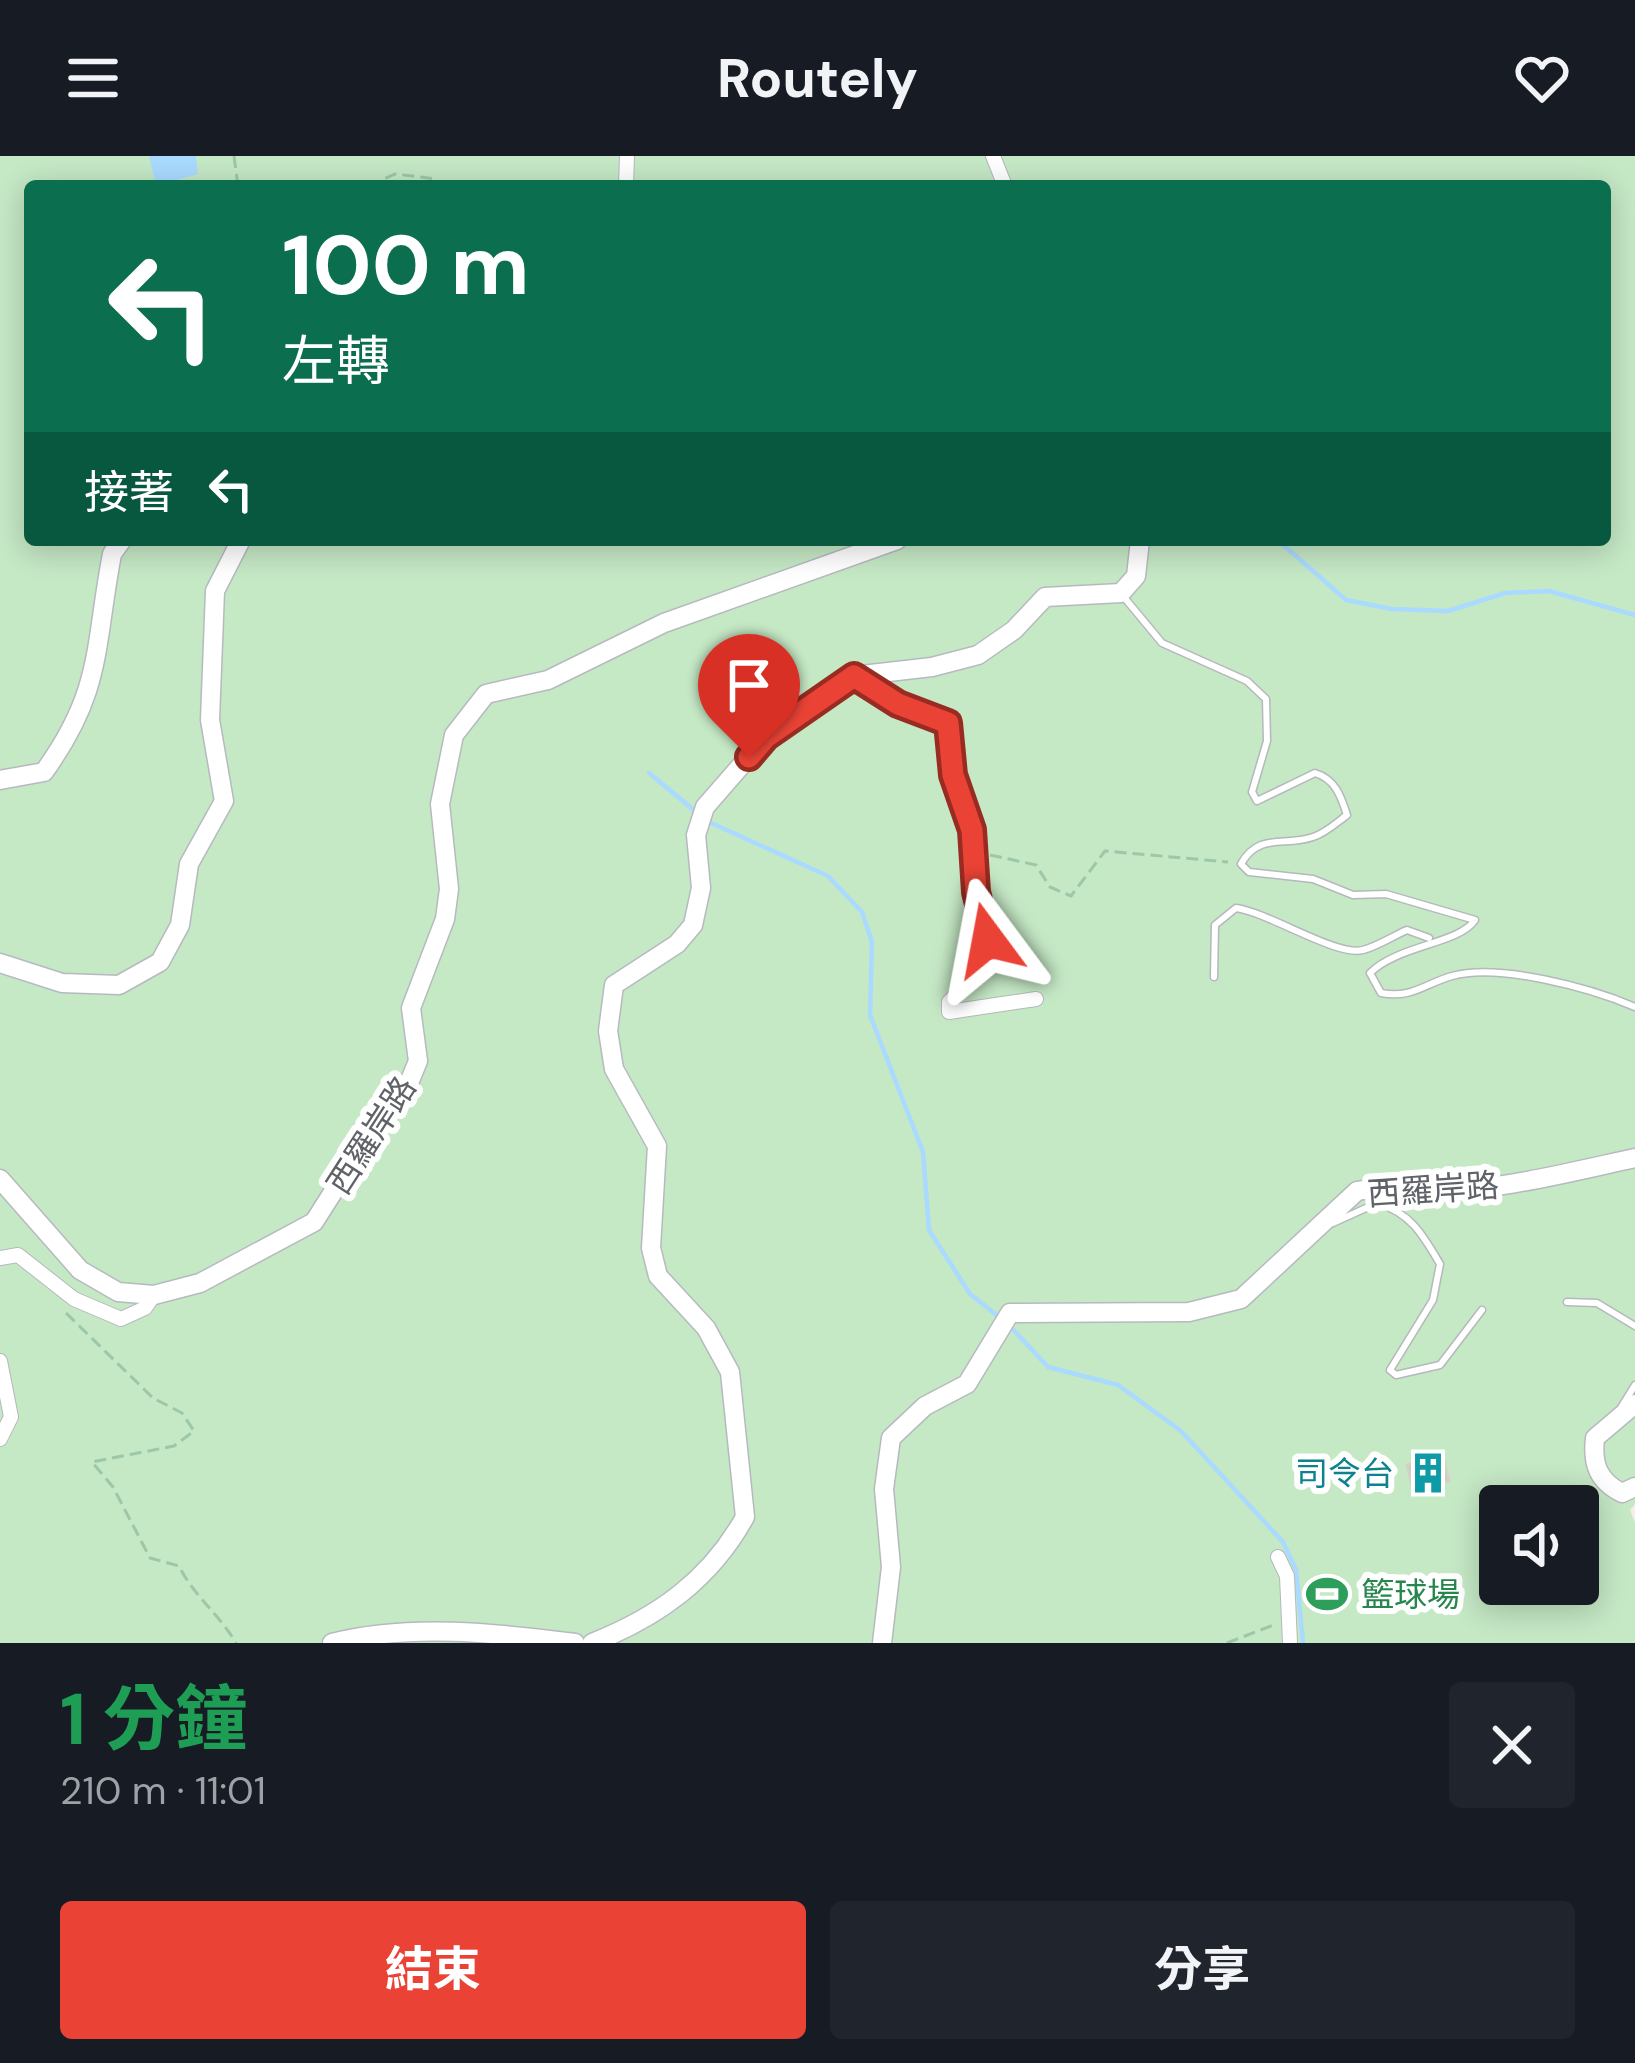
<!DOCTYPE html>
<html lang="zh-TW">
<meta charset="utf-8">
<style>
body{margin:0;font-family:"DM Sans","Noto Sans TC",sans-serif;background:#20242c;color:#f1f3f6;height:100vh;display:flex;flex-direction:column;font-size:45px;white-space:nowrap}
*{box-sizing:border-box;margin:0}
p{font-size:39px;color:#9ea1a6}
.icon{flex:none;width:66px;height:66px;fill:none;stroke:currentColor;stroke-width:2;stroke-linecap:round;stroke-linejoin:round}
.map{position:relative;height:1487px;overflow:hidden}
.drawer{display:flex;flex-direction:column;background:#171b24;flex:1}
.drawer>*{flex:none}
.banner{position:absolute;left:24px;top:24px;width:1587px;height:366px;border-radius:12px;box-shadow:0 6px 30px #0003;background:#0b6e4f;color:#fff;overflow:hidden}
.tools{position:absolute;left:1479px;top:1329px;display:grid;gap:24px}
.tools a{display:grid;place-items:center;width:120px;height:120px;border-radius:12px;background:#171b24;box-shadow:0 6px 30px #0003;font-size:60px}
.pin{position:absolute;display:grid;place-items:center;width:102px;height:102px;color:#fff;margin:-123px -51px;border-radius:50% 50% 50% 0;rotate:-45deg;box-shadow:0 0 12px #0007}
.pin .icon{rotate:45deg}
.me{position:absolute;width:132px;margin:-66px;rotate:347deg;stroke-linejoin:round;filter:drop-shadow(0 0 9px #0008)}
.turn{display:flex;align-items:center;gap:42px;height:252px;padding:0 60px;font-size:54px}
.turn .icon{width:156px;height:156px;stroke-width:2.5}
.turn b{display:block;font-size:84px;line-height:102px}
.then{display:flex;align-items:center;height:114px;padding:0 60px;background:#0003;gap:24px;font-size:45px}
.round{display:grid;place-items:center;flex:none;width:126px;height:126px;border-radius:12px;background:#20242c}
.headline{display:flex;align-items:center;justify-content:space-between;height:204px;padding:0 60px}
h1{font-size:72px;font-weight:700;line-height:90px;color:#1e9e55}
.action{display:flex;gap:24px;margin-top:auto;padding:24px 60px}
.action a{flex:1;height:138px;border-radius:12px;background:#ea4335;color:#fff;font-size:48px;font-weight:700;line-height:138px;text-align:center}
.action a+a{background:#20242c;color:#f1f3f6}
header{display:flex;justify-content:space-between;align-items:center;height:156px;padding:0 60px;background:#171b24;font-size:54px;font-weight:700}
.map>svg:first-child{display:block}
.green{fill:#c5e8c5;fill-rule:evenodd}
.water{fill:#aadaff}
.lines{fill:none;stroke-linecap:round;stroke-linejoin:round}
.stream{stroke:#aadaff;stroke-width:4.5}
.building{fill:#cccac5;stroke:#d6d1c6;stroke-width:3}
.lane-casing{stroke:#b5b8bc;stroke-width:9}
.street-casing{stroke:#b5b8bc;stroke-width:16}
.secondary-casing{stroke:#b6babf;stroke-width:21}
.path{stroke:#9cc7a9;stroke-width:3;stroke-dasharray:12 6;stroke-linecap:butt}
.lane{stroke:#fff;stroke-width:6}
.street{stroke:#fff;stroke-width:14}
.secondary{stroke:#fff;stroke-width:18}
.route-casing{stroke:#982c22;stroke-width:30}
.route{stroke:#ea4335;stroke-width:21}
.labels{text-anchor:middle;stroke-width:12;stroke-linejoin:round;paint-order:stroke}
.street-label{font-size:33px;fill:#5f6368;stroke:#fff}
.culture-label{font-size:33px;fill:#0d838f;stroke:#fff;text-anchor:end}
.leisure-label{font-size:33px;fill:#27864d;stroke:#fff;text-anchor:start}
</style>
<header><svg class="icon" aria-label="menu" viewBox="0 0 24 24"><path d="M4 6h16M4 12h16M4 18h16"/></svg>Routely<svg class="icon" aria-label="heart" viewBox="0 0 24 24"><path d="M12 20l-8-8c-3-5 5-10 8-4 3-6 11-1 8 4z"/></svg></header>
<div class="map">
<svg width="1635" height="1487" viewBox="0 0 1635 1487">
<rect width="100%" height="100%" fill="#f1efe8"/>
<path class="green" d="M0 0H1635V1348L1630 1354 1635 1367V1487H0ZM30 30H1605V384H30ZM1500 1350H1578V1428H1500Z"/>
<polygon class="water" points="149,0 196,0 198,18 156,30"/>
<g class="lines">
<g class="stream">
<polyline points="1280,386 1346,444 1392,453 1448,455 1505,437 1549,435 1635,459"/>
<polyline points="649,617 695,655"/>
<polyline points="709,666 828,720 862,756 872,786 870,859 923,996 929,1074 970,1138 999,1161"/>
<polyline points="1008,1168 1048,1211 1118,1229 1181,1275 1283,1386 1296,1414 1303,1487"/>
</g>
</g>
<polygon class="building" points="1443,1301 1449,1325 1413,1333 1407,1309"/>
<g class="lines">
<g class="lane-casing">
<g id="lane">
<path d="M1123 440 1162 487 1247 525 1266 543 1267 585 1252 636 1257 645 1315 617C1335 623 1341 640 1347 659 1336 667 1326 677 1313 681 1284 691 1259 676 1241 708L1249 716 1313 723 1353 739 1386 738 1475 764C1459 788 1398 789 1370 817L1381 837C1411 843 1424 828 1452 820 1499 807 1591 832 1635 851"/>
<path d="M1214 821 1215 769 1236 752C1270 757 1337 801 1363 794 1378 790 1393 780 1407 774L1429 782"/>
<path d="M1333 1067 1377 1047C1411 1057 1423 1079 1440 1108L1433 1144 1390 1214 1396 1219 1440 1209 1482 1154"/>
<polyline points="1567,1146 1597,1147 1635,1170"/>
<polyline points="1622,1250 1635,1229"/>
</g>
</g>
<g class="street-casing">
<g id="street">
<polyline points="993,0 1005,30"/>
<polyline points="626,30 627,0"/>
<polyline points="853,520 898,548 948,567 953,619 972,674 988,804 949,846 949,856 1036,843"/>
<polyline points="0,1102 18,1099 74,1143 121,1163 145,1152 154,1139"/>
<polyline points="0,1205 11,1261 0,1283"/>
<polyline points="1278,1401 1287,1420 1290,1487"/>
</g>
</g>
<g class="secondary-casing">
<g id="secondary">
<path d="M0 624 44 616C103 534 94 492 112 398L122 384"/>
<polyline points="0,807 62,827 119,829 160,806 180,769 189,708 224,645 210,564 215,435 241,384"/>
<polyline points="0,1023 80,1114 118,1136 154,1139 200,1127 314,1066 370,978 404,939 418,905 411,852 445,763 449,733 440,648 454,579 486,538 548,524 664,467 897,384"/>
<path d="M1635 1248 1595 1282C1592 1308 1598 1325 1622 1337L1635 1331"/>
<path d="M332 1487C410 1467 497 1477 575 1487"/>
<path d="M592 1487C658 1461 710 1424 745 1361L730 1216 706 1172 658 1120 651 1092 657 990 614 913 608 875 614 829 677 788 693 769 701 732 696 679 705 651 766 581 853 520 932 511 978 499 1014 474 1045 441 1121 437 1136 420 1140 384"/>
<path d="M882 1487 891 1411 884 1333 891 1282 925 1250 967 1228 1010 1157 1189 1156 1241 1143 1357 1035C1381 1030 1398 1036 1422 1036 1493 1036 1566 1017 1635 1002"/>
</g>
</g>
<g class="path">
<polyline points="234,0 238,30"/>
<polyline points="369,30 395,18 437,23"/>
<polyline points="990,699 1036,709 1050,731 1071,740 1105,695 1228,706"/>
<path d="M66 1157 153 1242 182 1257 194 1275 174 1290 92 1306 113 1331 150 1402 179 1410C193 1439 219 1458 236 1487"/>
<polyline points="1227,1487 1276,1468"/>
</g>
<use href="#lane" class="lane"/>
<use href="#street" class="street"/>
<use href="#secondary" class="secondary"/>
</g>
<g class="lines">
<g class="route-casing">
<polyline id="route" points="749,601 766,581 854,520 898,548 948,567 953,619 972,674 976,736 988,784"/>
</g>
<use href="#route" class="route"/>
</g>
<defs>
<g id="building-bare" transform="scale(3.24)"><path d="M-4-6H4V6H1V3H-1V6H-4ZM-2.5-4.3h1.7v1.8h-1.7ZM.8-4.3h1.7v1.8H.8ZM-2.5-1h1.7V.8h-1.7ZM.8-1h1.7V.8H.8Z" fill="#0f9aa8" stroke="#fff" stroke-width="2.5" paint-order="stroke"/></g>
<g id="stadium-bare" transform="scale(3.24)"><path d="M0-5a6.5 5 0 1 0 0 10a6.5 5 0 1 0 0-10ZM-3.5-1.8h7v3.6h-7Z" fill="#2e9e5b" stroke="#fff" stroke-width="2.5" paint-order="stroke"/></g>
</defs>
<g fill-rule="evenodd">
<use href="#building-bare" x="1428" y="1317"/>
<use href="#stadium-bare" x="1327" y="1438"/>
</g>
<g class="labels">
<g class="street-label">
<text transform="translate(371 979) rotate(-57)" y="12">西羅岸路</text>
<text transform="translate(1433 1033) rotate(-4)" y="12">西羅岸路</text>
</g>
<g class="culture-label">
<text x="1394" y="1329">司令台</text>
</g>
<g class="leisure-label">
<text x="1361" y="1450">籃球場</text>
</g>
</g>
</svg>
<div class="tools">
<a><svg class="icon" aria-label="sound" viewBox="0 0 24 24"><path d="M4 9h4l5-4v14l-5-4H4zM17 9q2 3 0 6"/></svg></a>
</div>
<div class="pin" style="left:749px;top:601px;background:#d93025"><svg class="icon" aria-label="arrive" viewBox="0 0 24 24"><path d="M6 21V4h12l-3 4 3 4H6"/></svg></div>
<svg class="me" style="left:988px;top:784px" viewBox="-20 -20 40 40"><path d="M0-17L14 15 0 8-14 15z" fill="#ea4335" stroke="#fff" stroke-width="4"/></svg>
<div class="banner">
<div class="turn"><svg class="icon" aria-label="left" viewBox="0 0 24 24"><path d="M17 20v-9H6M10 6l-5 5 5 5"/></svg><div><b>100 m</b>左轉</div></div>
<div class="then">接著<svg class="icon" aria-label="left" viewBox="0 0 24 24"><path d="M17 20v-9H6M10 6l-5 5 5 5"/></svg></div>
</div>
</div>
<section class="drawer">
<div class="headline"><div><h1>1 分鐘</h1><p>210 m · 11:01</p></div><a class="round"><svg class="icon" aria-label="close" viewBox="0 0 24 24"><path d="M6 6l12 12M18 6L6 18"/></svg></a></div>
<div class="action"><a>結束</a><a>分享</a></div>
</section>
